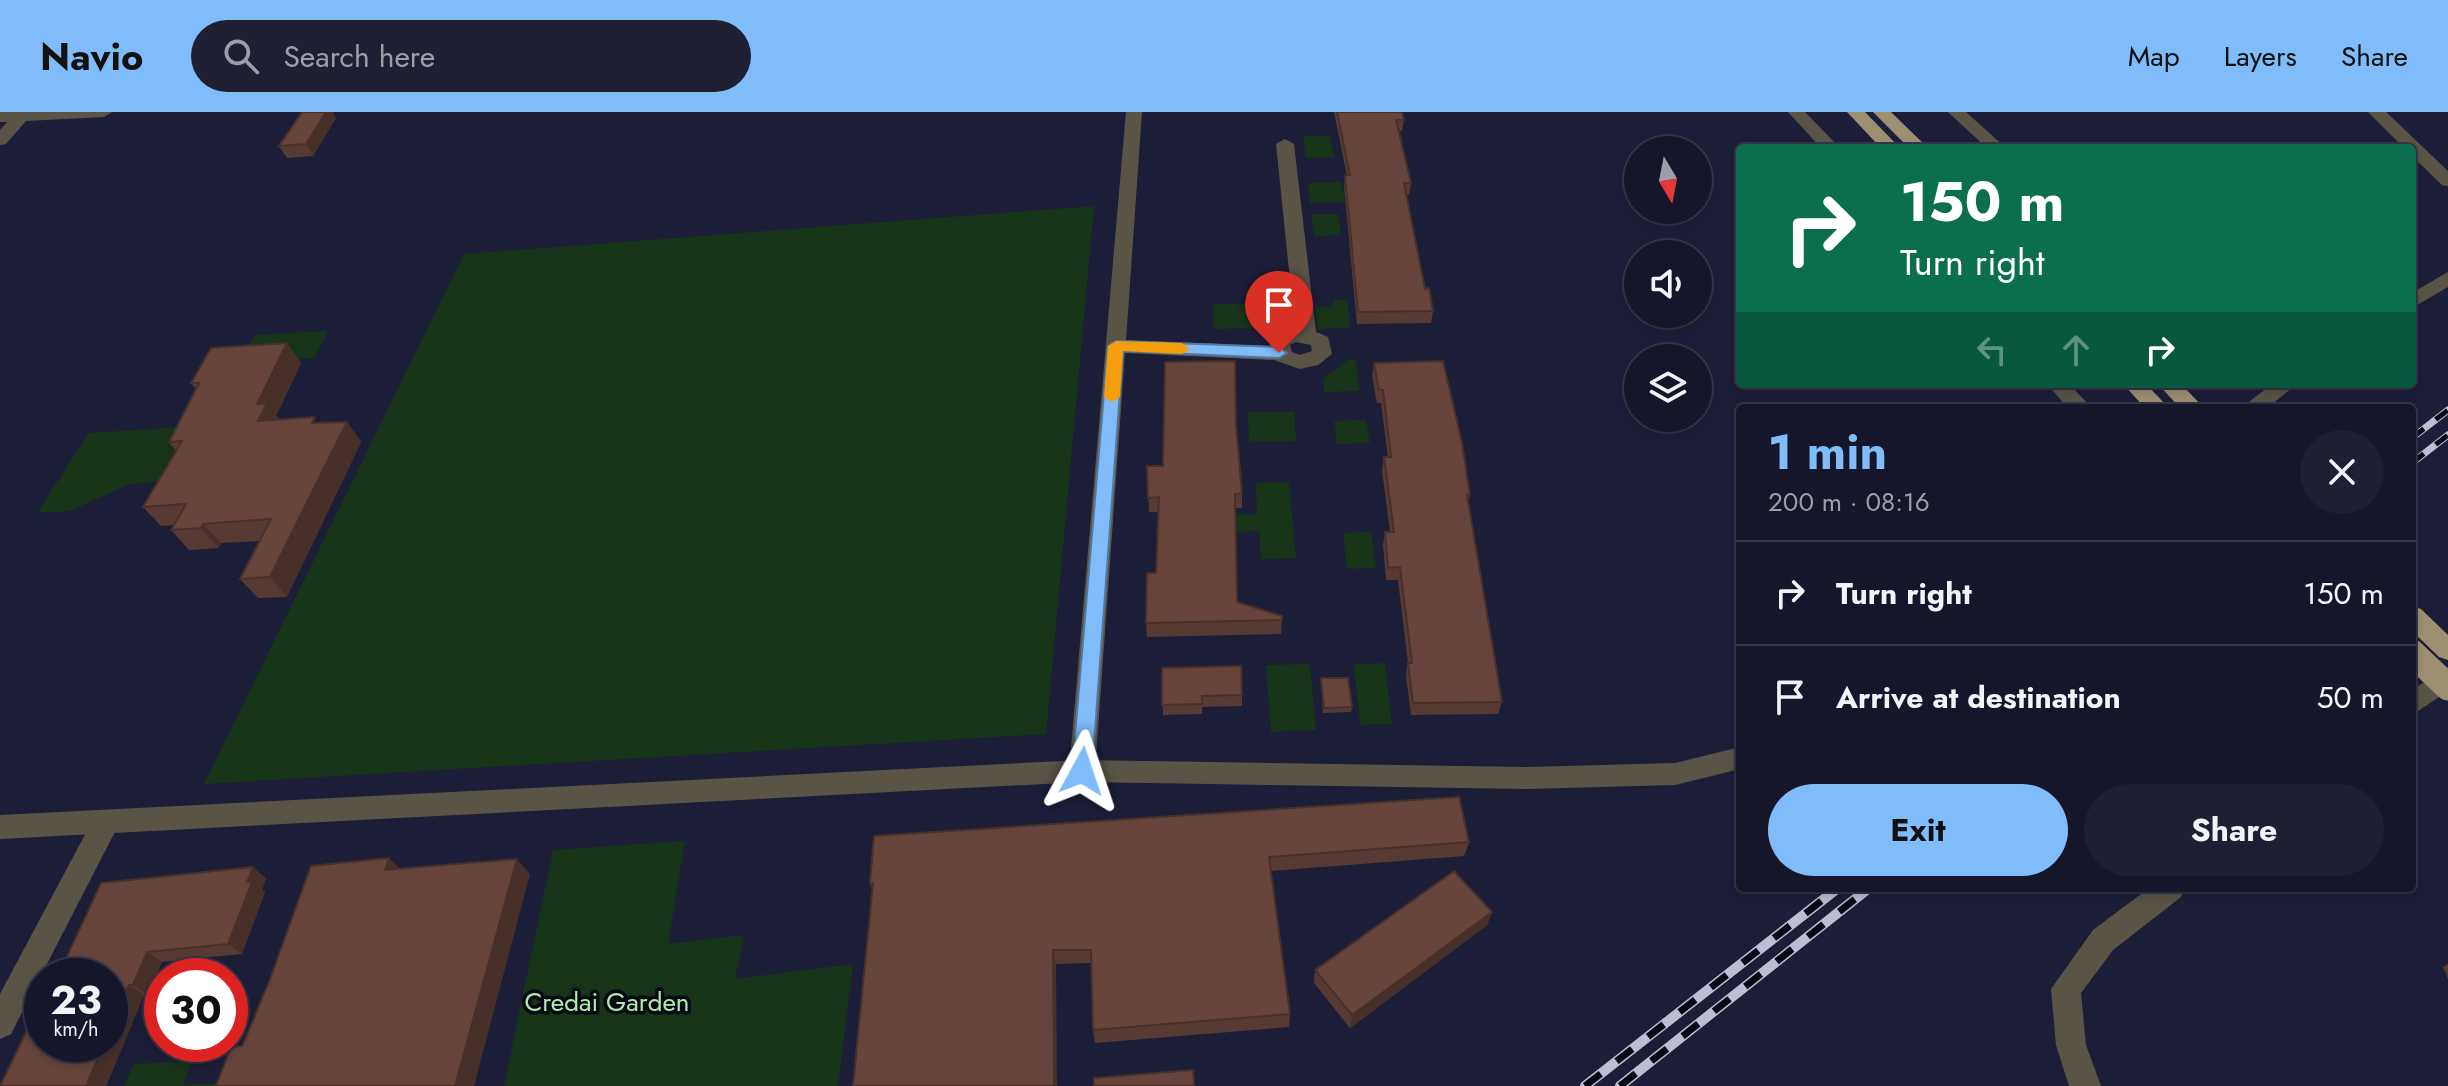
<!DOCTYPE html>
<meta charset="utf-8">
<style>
body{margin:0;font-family:Jost,sans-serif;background:#1e1f32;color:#f1f3f6;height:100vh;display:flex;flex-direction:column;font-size:30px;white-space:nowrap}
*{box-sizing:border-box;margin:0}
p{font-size:26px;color:#9d9fa8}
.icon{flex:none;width:44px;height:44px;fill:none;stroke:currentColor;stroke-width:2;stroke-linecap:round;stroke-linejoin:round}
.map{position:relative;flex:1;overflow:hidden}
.details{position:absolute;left:1736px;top:292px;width:680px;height:488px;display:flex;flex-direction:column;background:#15162a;border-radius:8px;box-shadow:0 4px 12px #0003,0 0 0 2px #343547}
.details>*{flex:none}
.top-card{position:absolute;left:1736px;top:32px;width:680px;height:244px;border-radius:8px;box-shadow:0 4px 12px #0003,0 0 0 2px #343547;background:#0b6e4f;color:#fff;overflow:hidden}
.needle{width:52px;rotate:170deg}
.buttons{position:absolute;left:1624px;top:24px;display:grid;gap:16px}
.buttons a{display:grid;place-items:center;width:88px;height:88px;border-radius:50%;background:#15162a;box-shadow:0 4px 12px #0003,0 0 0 2px #343547;font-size:40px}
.speed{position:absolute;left:24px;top:846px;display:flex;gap:16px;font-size:40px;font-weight:700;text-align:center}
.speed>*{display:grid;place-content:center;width:104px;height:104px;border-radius:50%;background:#15162a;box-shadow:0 4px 12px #0003,0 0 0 2px #343547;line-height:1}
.speed small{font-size:20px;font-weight:400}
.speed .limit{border:12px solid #d22;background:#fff;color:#111}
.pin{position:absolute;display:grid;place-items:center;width:68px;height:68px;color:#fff;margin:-82px -34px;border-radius:50% 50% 50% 0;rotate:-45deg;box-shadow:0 0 8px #0007}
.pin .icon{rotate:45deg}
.me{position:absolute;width:88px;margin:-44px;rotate:5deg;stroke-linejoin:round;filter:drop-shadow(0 0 6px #0008)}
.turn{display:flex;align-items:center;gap:28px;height:168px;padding:0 32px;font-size:36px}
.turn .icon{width:104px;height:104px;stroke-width:2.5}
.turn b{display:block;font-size:56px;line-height:68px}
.lanes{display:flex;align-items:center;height:76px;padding:0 32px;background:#0003;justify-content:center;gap:40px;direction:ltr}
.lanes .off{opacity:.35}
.round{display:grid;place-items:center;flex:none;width:84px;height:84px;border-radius:42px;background:#1e1f32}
.overview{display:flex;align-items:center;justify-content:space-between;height:136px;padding:0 32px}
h1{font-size:48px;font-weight:700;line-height:60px;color:#81bcfa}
.button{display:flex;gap:16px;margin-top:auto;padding:16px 32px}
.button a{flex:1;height:92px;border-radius:48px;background:#81bcfa;color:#111;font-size:32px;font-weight:700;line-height:92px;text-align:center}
.button a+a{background:#1e1f32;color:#f1f3f6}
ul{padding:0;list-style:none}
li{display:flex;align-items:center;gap:24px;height:104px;padding:0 32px;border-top:2px solid #343547}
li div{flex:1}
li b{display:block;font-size:30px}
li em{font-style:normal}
header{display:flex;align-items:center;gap:48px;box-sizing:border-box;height:112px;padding:0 40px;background:#81bcfa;color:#111}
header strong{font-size:38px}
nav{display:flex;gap:44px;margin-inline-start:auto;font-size:28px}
.search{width:560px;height:72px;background:#1e1f32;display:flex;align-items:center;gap:20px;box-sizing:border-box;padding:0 28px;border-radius:44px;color:#9d9fa8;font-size:30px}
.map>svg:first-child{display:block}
.green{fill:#173318}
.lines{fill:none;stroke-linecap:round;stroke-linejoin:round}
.minor{fill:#5a5447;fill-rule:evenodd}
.tertiary{fill:#5a5447;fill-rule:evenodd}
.trunk{fill:#9d9072;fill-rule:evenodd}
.rail-far1-casing{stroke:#bcbfd2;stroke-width:7}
.rail-casing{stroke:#bcbfd2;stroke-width:10}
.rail-far1{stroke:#080915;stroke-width:5;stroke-dasharray:15;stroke-linecap:butt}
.rail{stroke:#080915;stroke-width:7;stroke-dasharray:20;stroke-linecap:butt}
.trunk-bridge{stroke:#9d9072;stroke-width:27}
.wall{fill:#583a34}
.shaded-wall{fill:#47302a}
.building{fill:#66443c;stroke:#47302a;stroke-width:2}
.route{fill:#81bcfa;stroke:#547aa2;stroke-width:2}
.slow{fill:#f59e0b}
.labels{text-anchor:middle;stroke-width:7;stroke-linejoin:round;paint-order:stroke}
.near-park-label{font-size:26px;fill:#adedac;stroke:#080915}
</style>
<header>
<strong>Navio</strong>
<div class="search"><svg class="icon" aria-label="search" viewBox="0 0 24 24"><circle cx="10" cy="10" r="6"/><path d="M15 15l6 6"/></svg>Search here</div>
<nav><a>Map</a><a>Layers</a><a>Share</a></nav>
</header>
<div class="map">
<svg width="2448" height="974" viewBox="0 0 2448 974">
<rect width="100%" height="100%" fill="#1c1e38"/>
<g class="green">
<polygon points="1303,24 1330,24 1334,45 1306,46"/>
<polygon points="1341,70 1345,90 1310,91 1308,71"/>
<polygon points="1094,94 1046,622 204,672 464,142"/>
<polygon points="1311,102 1338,102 1341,123 1314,124"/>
<polygon points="1333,188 1347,188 1351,216 1318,217 1315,195 1333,195"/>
<polygon points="1275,191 1277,216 1214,217 1213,192"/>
<polygon points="328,219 314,246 240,250 255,223"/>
<polygon points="1349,247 1355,247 1360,279 1324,280 1323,267"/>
<polygon points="1248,300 1294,300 1296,329 1249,330"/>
<polygon points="1366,308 1370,331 1337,332 1334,309"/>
<polygon points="196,314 165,369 130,372 70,399 37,401 89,321"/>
<polygon points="1289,370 1296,446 1261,447 1259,419 1161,422 1161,404 1257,402 1256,371"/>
<polygon points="1371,420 1376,456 1347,457 1343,421"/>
<polygon points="1385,551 1392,612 1360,613 1354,552"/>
<polygon points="1310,552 1316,618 1271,620 1266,553"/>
<polygon points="685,729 668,832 744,823 735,867 853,852 838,974 504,974 553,738"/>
<polygon points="192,949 183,973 235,970 234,974 124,974 134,952"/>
</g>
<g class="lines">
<g class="minor">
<polygon points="0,0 112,0 104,5 26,9 6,32 0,33 0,18 7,10 0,10"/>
<path d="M1126 0H1142L1126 228 1269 234 1273 225 1295 217 1276 32 1285 27 1294 32 1316 220 1328 225 1332 242 1318 253 1300 257 1274 248 1125 241 1095 659 1091 667 1082 670 1073 667 1069 659ZM1296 230 1311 233 1312 239 1300 243 1292 240 1290 233Z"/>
<polygon points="2368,0 2386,0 2448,59 2448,74 2442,73 2412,44 2412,36 2404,36"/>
<polygon points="2448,555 2448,579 2412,603 2412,578"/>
<polygon points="106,698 116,702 120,710 11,922 0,927 0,882 96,702"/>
<polygon points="2149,776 2185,776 2181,785 2113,838 2081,881 2086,933 2101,974 2069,974 2056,933 2051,877 2093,818"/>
</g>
<g class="tertiary">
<polygon points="1788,0 1805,0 1840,36 1821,36"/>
<polygon points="1948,0 1966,0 2006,36 1987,36"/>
<polygon points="2448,160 2448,175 2412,196 2412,181"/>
<polygon points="2047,272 2069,272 2092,296 2068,296"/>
<polygon points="2272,272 2297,272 2267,296 2241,296"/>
<polygon points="1740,635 1740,657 1675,673 1528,677 1082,670 0,727 0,703 1082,648 1528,655 1675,651"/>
</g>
<g class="trunk">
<polygon points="1847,0 1865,0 1900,36 1881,36"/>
<polygon points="1873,0 1891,0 1928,36 1909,36"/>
<polygon points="2123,272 2146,272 2169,296 2145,296"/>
<polygon points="2158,272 2181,272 2204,296 2180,296"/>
<polygon points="2412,494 2421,497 2448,523 2448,548 2439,545 2412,519"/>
</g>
<g class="rail-far1-casing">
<g id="rail-far1">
<polyline points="2412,326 2448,298"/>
<polyline points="2412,351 2448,323"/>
</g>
</g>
<g class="rail-casing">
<g id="rail">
<polyline points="1585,974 1838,776"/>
<polyline points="1620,974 1869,776"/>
</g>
</g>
<use href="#rail-far1" class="rail-far1"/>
<use href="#rail" class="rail"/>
<polyline class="trunk-bridge" points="2412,541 2448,575"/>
</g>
<g class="wall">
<polygon points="1334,0 1402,0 1404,8 1402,19 1399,19 1411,71 1409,83 1406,83 1425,177 1433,199 1431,211 1357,212 1344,75 1345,64 1347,64"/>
<polygon points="336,6 313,44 287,46 279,34"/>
<polygon points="287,231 301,251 276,304 279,307 319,311 347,310 361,330 287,485 258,486 240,467 260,429 221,431 218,436 189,438 171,418 174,413 161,414 143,395 176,339 169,330 196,277 191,271"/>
<polygon points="1374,251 1470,383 1468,391 1502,590 1498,602 1411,603 1406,563 1408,551 1398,468 1386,468 1383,433 1385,420 1390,420 1382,358 1384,345 1388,345 1381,291 1377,291 1372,264"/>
<polygon points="1236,314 1242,381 1242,396 1235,396 1237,490 1282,504 1281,522 1147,525 1146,511 1156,461 1158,400 1149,400 1147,354 1163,354"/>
<polygon points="1162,556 1242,583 1242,594 1202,595 1202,602 1163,603"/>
<polygon points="1321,566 1352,595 1351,600 1323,601"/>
<polygon points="1469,730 1464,744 1271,759 1290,902 1289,915 1095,931 1093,918 1091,851 1056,852 872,776 870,771"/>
<polygon points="266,766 262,778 265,780 242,842 162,850 148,883 144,883 106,974 0,974 110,864"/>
<polygon points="1492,800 1487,813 1350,916 1314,871 1315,858"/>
<polygon points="2448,852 2448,867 2443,855"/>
</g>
<g class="shaded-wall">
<polygon points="326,0 333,0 336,6 313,44 306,32"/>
<polygon points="287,231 301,251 276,304 282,311 258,309 257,292"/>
<polygon points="347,310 361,330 287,485 270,465"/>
<polygon points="203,412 221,431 218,436 201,416"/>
<polygon points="389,746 404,761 385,758"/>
<polygon points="517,747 530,762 474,974 455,974"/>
<polygon points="253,755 266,766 262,778 265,780 242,842 228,832 247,770"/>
<polygon points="1492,800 1487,813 1350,916 1352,903"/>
<polygon points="1053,838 1056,852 1057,974 1054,974"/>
<polygon points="147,840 162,850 148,883 133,873"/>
<polygon points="129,873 144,883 106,974 86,974 104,932 110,932 110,917"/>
</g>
<g class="building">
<polygon points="302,0 326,0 306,32 279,34"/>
<polygon points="1337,0 1402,0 1404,8 1396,8 1411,71 1404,71 1425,177 1429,176 1433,199 1358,200 1345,64 1350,63"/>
<polygon points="287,231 257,292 267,291 258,309 315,305 312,311 347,310 270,465 240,467 271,407 203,412 201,416 171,418 186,392 143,395 182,329 169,330 199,271 191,271 211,236"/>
<polygon points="1235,249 1236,314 1242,381 1235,382 1237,490 1282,504 1282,508 1146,511 1147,461 1156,461 1159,385 1148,386 1147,354 1163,354 1165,250"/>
<polygon points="1443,249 1462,331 1470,383 1467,383 1502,590 1413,591 1408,551 1412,551 1400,455 1388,456 1385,420 1394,420 1384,345 1391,345 1383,278 1379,278 1374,251"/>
<polygon points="1241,554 1242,583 1202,584 1202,592 1162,593 1162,556"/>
<polygon points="1321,566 1348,566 1352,595 1324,596"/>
<polygon points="1459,685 1469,730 1269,745 1290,902 1093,918 1091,838 1053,838 1054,974 853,974 873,771 870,771 874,724"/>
<polygon points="389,746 385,758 517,747 455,974 216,974 231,935 242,934 269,870 311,754"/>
<polygon points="253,755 247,770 252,770 228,832 147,840 133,873 129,873 110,917 110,864 58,864 101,771"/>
<polygon points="1454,759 1492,800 1352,903 1315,858"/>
<polygon points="42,887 42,932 104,932 86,974 0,974"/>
<polygon points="1193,958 1194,974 1094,974 1094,966"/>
</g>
<polygon class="route" points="1116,229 1279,235 1287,241 1279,246 1123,239 1092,659 1089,665 1082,668 1075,665 1072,659 1108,234"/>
<polygon class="slow" points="1116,229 1182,231 1190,237 1182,242 1123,239 1120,285 1112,290 1104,285 1108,234"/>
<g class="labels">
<g class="near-park-label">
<text x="607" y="899">Credai Garden</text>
</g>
</g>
</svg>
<div class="buttons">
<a><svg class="needle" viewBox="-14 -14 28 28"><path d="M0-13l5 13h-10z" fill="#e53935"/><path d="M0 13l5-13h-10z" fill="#9d9fa8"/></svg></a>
<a><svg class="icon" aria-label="sound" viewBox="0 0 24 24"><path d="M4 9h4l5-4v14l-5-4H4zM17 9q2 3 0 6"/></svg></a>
<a><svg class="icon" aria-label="layers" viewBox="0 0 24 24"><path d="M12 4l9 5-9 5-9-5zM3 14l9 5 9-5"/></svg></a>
</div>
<div class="speed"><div>23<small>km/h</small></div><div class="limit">30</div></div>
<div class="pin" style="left:1279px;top:241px;background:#d93025"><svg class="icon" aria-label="arrive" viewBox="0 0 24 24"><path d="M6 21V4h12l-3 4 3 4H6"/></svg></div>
<svg class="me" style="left:1082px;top:659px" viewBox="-20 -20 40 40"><path d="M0-17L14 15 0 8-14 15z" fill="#81bcfa" stroke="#fff" stroke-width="4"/></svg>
<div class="top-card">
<div class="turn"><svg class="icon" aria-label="right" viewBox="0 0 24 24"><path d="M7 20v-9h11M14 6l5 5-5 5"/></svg><div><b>150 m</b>Turn right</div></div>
<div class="lanes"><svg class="icon off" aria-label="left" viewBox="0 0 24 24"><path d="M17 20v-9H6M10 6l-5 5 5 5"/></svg><svg class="icon off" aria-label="ahead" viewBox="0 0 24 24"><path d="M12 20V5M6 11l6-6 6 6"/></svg><svg class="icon" aria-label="right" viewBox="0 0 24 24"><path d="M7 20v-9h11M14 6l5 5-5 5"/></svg></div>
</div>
<section class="details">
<div class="overview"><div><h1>1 min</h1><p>200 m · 08:16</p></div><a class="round"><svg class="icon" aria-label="close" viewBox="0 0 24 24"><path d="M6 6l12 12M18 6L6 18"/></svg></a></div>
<ul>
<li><svg class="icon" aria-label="right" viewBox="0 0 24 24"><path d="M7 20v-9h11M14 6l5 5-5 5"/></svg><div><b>Turn right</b></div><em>150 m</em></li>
<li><svg class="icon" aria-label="arrive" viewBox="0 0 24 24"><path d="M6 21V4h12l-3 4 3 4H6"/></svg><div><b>Arrive at destination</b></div><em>50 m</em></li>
</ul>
<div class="button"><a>Exit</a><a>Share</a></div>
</section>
</div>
